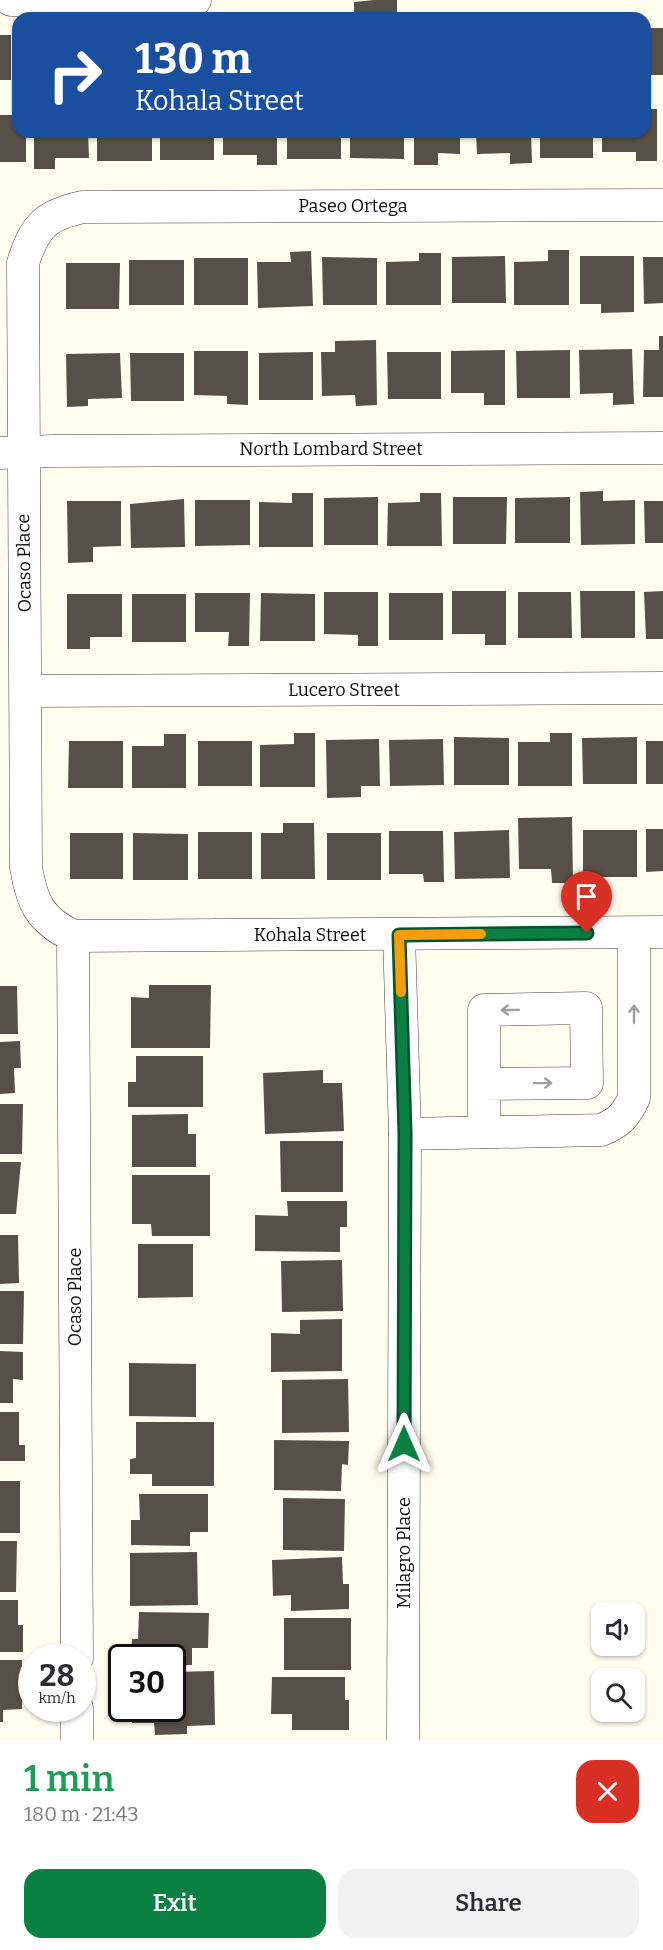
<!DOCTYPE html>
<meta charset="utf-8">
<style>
body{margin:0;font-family:Bitter,serif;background:#f2f2f3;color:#2b2b33;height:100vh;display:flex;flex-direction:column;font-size:22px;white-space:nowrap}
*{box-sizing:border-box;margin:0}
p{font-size:20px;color:#7c7c81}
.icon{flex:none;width:33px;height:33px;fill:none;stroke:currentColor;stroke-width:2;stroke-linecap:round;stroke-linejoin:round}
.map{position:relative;height:1740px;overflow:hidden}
.details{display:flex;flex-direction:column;background:#fff;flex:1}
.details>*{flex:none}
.guide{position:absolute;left:12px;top:12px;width:639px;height:126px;border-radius:18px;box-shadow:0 2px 4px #0004;background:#1a4fa0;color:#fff;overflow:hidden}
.tools{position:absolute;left:591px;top:1602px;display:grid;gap:12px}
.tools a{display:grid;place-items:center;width:54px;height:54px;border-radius:12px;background:#fff;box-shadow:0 2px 4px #0004;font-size:30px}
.speed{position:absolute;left:18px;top:1644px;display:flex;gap:12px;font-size:30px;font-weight:700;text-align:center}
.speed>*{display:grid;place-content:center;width:78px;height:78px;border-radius:50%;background:#fff;box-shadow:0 2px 4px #0004;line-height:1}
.speed small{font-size:15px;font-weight:400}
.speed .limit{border:3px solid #111;border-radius:9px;background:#fff;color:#111}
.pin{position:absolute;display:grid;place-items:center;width:51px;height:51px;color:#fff;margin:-62px -26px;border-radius:50% 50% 50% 0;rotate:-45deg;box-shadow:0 0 6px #0007}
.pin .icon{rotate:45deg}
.me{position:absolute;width:66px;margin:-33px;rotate:0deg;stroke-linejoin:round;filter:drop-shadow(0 0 4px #0008)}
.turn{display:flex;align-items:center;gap:21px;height:126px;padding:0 24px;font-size:27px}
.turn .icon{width:78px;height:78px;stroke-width:2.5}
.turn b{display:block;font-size:42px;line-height:51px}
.round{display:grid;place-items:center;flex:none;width:63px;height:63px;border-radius:18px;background:#f2f2f3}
.overview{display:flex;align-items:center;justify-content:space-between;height:102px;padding:0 24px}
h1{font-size:36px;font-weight:600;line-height:45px;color:#1e9e55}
.cta{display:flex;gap:12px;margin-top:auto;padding:12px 24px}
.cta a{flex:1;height:69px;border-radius:18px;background:#0b8043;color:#fff;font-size:24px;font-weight:600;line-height:69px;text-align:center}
.cta a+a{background:#f2f2f3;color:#2b2b33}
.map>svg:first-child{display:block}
.building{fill:#575049}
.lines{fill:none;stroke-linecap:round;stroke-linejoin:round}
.minor-casing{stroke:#414141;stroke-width:33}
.minor{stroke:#fff;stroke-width:32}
.oneway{stroke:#9f9f9f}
.route-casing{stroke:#07532c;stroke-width:15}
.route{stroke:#0b8043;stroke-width:10}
.slow{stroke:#f59e0b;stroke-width:10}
.labels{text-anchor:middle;stroke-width:6;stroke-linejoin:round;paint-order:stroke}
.street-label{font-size:18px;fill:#0e0e0e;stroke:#fff}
</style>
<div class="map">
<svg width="663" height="1740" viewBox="0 0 663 1740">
<rect width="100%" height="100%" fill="#fffdee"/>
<g class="building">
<polygon points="374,0 397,0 397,18 354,18 354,2"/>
<rect x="645" y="28" width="18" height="47"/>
<rect x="0" y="35" width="11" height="45"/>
<polygon points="645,109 657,109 657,161 636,161 636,152 602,152 602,132 645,132"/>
<polygon points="0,115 18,115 18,132 26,132 26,162 0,162"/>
<polygon points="34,132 88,132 89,158 55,158 55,169 34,169"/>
<rect x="97" y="132" width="55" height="29"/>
<rect x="160" y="132" width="54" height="28"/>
<polygon points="223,132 277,132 277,165 257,165 257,155 223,155"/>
<rect x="287" y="132" width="54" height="27"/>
<polygon points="350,132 404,132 404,159 350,158"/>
<polygon points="414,132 460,132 460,154 438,153 438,165 414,165"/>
<polygon points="476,132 531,132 532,163 510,164 510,153 477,154"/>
<rect x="540" y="132" width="53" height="26"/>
<polygon points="548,250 569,250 569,305 514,305 514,262 548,261"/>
<polygon points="311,251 313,306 258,308 257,262 291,262 290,252"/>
<polygon points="419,253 441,253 441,305 386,305 386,262 419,261"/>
<polygon points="505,256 506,303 452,303 452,257"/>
<polygon points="580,256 634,256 634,312 601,313 601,304 580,304"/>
<polygon points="322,257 377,258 377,305 323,305"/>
<polygon points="643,257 663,257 663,303 644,304"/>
<rect x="194" y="258" width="54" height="47"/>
<rect x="129" y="260" width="55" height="45"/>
<polygon points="66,263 120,263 119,309 66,309"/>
<polygon points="659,336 663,336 663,397 643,397 644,350 659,350"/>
<polygon points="376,340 377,405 356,406 355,395 322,396 321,352 335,352 335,341"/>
<polygon points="632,349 634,404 613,405 613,393 580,394 579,350"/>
<polygon points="505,350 505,405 484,405 484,393 451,393 451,351"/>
<polygon points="570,350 570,398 517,398 516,351"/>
<polygon points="194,351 248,351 248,405 227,404 227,396 194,395"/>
<polygon points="313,352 313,400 259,400 259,353"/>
<polygon points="387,352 441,352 441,399 388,399"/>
<polygon points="120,353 122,398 88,399 88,406 67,407 66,354"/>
<polygon points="130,353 184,353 184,401 131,401"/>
<polygon points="603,491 603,501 635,500 635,544 581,545 580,492"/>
<polygon points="292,493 313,493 313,547 259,547 259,502 292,503"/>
<polygon points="420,493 441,493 442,546 387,546 388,503 420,502"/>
<polygon points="378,497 378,545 324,545 324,498"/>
<polygon points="453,497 507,497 506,544 453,544"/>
<polygon points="570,497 570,543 515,543 515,498"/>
<polygon points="184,499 185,547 131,548 130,504"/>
<polygon points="195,500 250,500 250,545 195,546"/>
<polygon points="67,501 121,501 121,546 93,547 93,562 68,563"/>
<polygon points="644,501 663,501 663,543 645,543"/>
<polygon points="452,591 506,591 506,645 485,645 485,634 452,634"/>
<polygon points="580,591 635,591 635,638 581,638"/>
<polygon points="663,591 663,639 646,639 644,592"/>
<polygon points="324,592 378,592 378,646 358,646 358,635 324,634"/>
<polygon points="518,592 571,592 572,638 518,638"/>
<polygon points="195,593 250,593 249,646 228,646 229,632 195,632"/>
<polygon points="261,593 315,594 315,641 260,641"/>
<rect x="389" y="593" width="54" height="47"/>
<polygon points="67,594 122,594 122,637 90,637 90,649 67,649"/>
<rect x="132" y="594" width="54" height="48"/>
<polygon points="294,733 315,733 315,787 260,787 260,745 294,744"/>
<polygon points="550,733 572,733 572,786 518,786 518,742 550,742"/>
<polygon points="164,734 186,734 186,788 132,788 132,746 164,746"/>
<polygon points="454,737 509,738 509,785 454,785"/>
<polygon points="637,737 637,784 583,784 582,738"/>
<polygon points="379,739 380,786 361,786 361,797 327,798 326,740"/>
<polygon points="443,739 444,785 390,786 389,740"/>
<polygon points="69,741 123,741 123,788 68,788"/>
<rect x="198" y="741" width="54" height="45"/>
<rect x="646" y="741" width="17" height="43"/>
<polygon points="572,817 573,883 552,883 551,869 519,869 518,818"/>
<polygon points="283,823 314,823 315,879 261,879 261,833 283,833"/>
<polygon points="646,829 663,829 663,871 646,872"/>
<polygon points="509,830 510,878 455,879 454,832"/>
<rect x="583" y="830" width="54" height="47"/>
<polygon points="389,831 443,831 444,882 424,882 423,874 389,874"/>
<rect x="198" y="832" width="54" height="47"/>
<rect x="70" y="833" width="53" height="46"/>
<polygon points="133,833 188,834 188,880 133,880"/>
<rect x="327" y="833" width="54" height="47"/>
<polygon points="149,985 211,985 210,1048 131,1048 131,997 149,998"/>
<polygon points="0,986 17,986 18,1034 0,1034"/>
<polygon points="20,1041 21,1068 14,1068 15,1093 0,1094 0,1042"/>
<polygon points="136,1056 203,1056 203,1107 128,1107 128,1082 136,1082"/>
<polygon points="323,1070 323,1083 342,1083 344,1131 265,1134 263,1073"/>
<polygon points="0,1104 23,1104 22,1154 0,1154"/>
<polygon points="188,1114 188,1134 196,1134 196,1167 132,1167 132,1115"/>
<polygon points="280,1141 343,1141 343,1192 281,1192"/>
<polygon points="0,1162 21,1162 16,1214 0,1214"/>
<polygon points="132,1175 210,1175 210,1236 152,1236 151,1224 132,1224"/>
<polygon points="287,1201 347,1201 347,1227 340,1227 340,1252 255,1251 255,1215 288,1216"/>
<polygon points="0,1235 18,1235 19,1283 0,1284"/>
<polygon points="138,1244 193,1244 193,1297 138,1298"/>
<polygon points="342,1260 343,1311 282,1312 281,1261"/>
<polygon points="0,1291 24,1291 23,1344 0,1344"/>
<polygon points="342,1319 342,1371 271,1372 271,1333 300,1334 300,1320"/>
<polygon points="0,1351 23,1352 23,1380 13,1379 13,1403 0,1403"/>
<polygon points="129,1363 196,1364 196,1417 129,1416"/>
<polygon points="348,1379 349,1432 282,1433 282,1380"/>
<polygon points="0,1412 19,1412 19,1445 25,1445 25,1461 0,1461"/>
<polygon points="136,1422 214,1422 214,1486 152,1486 152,1474 130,1474 130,1459 136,1458"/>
<polygon points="274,1440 349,1441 348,1465 342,1464 341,1491 274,1490"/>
<rect x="0" y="1481" width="20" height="52"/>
<polygon points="139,1494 208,1494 208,1532 190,1532 190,1546 131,1545 131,1520 140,1520"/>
<polygon points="283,1498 345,1499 344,1551 283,1550"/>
<polygon points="0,1541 17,1541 16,1592 0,1592"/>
<polygon points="197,1552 198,1605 130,1606 130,1553"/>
<polygon points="342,1557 343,1584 349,1584 349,1609 291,1611 291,1595 273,1596 272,1560"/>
<polygon points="0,1600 18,1600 18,1625 23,1625 23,1652 0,1652"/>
<polygon points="139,1612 209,1613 208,1648 192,1648 192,1665 172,1665 172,1658 131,1658 132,1639 138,1639"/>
<rect x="284" y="1618" width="67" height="52"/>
<polygon points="0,1660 22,1660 22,1709 3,1710 3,1722 0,1722"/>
<polygon points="214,1671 215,1725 187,1726 187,1734 155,1735 154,1723 132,1723 131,1708 172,1708 172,1672"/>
<polygon points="272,1677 345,1677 345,1700 349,1700 349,1730 292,1730 292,1714 271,1714"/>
</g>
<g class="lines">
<g class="minor-casing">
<g id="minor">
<polyline points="11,0 195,0"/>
<path d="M663 205 83 207C45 215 35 226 23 263L26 867C32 903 40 920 73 936L663 932"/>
<polyline points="0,453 53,451 663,448"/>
<polyline points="26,691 663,688"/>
<polyline points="399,935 405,1134 403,1740"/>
<polyline points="73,936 77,1658"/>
<polyline points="484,1084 587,1083 586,1008 484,1010 484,1132"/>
<path d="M405 1134 601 1130C619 1123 626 1115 634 1098V933"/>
<polyline points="77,1708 77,1740"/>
</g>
</g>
<use href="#minor" class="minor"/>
</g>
<defs><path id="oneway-shaft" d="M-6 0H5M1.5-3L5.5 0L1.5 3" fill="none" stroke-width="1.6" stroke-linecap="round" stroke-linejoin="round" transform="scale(1.5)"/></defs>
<g class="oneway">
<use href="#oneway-shaft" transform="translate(510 1010) rotate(179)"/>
<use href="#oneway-shaft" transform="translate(634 1014) rotate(-90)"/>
<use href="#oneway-shaft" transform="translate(543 1083) rotate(-1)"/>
</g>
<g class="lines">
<g class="route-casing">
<polyline id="route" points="404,1444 405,1134 399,935 587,933"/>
</g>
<use href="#route" class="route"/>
<polyline class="slow" points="401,992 399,935 481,934"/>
</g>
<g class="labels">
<g class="street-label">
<text x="353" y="212">Paseo Ortega</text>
<text x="331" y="455">North Lombard Street</text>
<text transform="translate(24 563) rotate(-91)" y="6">Ocaso Place</text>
<text x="344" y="696">Lucero Street</text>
<text x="310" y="941">Kohala Street</text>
<text transform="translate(75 1297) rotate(-90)" y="6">Ocaso Place</text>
<text transform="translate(404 1553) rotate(-90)" y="6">Milagro Place</text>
</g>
</g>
</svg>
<div class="tools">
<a><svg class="icon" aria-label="sound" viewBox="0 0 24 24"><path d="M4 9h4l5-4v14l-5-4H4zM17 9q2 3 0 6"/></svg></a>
<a><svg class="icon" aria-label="search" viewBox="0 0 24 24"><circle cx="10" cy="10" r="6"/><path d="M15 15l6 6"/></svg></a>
</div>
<div class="speed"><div>28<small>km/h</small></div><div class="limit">30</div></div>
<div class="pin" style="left:587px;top:933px;background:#d93025"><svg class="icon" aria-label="arrive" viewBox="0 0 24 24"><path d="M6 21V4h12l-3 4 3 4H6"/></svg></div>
<svg class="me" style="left:404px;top:1444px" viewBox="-20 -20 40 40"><path d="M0-17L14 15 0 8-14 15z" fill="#0b8043" stroke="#fff" stroke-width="4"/></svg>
<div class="guide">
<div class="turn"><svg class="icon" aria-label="right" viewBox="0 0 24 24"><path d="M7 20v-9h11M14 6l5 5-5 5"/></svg><div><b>130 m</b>Kohala Street</div></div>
</div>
</div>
<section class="details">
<div class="overview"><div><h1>1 min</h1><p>180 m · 21:43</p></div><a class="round" style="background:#d93025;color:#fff"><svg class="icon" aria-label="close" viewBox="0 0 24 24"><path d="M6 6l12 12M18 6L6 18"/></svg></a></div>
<div class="cta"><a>Exit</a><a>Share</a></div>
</section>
